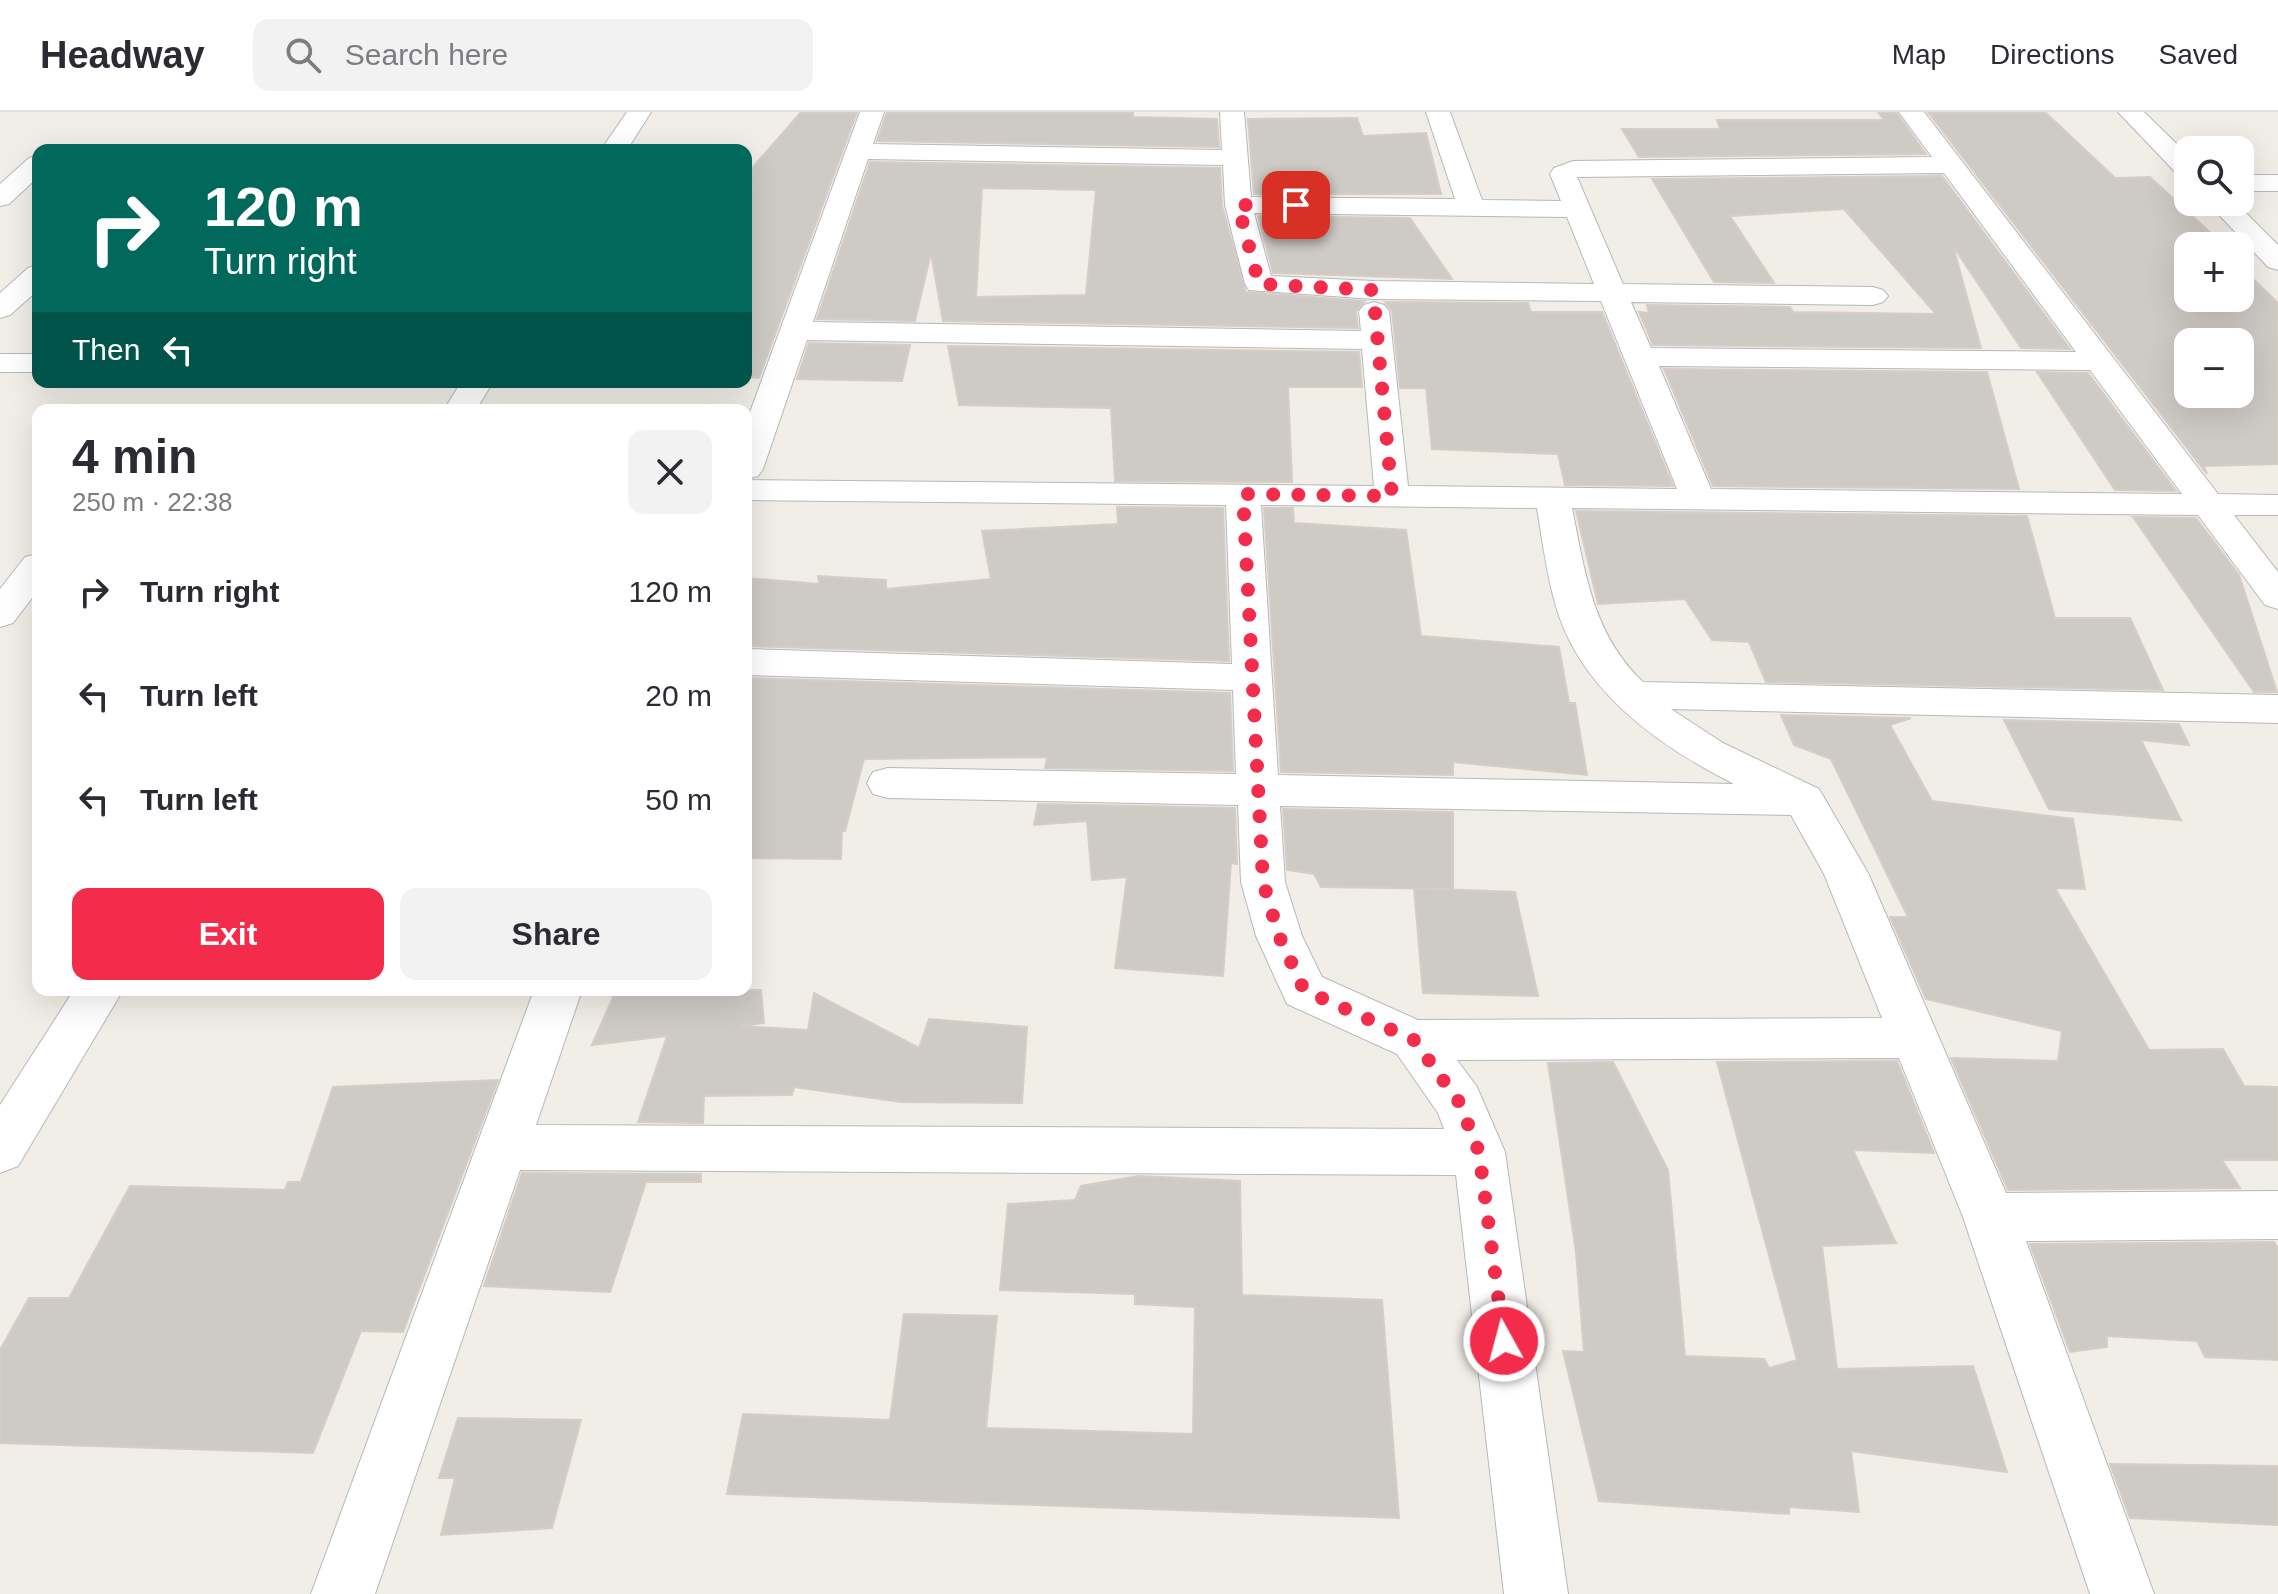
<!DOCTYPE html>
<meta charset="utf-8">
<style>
body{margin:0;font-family:Helvetica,sans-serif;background:#f2f2f3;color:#2b2b33;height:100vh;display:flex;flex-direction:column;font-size:30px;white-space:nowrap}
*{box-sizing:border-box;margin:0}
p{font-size:26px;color:#7c7c81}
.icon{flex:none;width:44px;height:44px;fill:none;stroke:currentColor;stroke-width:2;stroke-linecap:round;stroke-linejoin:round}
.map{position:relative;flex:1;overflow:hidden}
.panel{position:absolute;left:32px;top:292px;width:720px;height:592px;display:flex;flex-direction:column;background:#fff;border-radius:16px;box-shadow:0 8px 32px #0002}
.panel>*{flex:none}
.banner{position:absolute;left:32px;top:32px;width:720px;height:244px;border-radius:16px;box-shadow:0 8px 32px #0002;background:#00695c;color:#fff;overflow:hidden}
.tools{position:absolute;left:2174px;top:24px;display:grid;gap:16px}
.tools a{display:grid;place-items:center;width:80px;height:80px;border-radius:16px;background:#fff;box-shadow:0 8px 32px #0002;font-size:40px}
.pin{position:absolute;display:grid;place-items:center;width:68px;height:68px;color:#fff;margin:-34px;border-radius:16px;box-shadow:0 4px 12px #0006}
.me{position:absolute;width:88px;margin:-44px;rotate:353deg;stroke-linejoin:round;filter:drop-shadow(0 0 6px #0008)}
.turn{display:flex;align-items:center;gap:28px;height:168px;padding:0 40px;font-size:36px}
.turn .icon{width:104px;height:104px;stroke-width:2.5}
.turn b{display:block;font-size:56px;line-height:68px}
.then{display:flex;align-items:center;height:76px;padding:0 40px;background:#0003;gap:16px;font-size:30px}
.round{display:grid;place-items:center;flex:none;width:84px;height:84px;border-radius:16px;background:#f2f2f3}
.head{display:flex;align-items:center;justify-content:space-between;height:136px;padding:0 40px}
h1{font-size:48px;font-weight:700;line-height:60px}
.action{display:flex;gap:16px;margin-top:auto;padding:16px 40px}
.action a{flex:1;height:92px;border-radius:16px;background:#f32c4b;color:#fff;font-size:32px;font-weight:700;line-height:92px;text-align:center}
.action a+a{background:#f2f2f3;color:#2b2b33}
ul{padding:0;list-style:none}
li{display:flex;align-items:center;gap:24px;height:104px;padding:0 40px}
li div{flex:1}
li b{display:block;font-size:30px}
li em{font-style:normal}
header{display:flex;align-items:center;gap:48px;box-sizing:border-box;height:112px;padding:0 40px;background:#fff;border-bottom:2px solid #e1e1e2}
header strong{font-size:38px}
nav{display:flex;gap:44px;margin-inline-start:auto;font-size:28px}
.search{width:560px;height:72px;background:#f2f2f3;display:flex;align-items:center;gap:20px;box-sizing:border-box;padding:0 28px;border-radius:16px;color:#7c7c81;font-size:30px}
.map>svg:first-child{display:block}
.building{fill:#cecac6;stroke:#d7cdc5;stroke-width:2;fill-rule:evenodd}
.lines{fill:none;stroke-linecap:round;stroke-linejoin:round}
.minor-casing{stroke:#b5b9bc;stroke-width:2}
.minor{fill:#fff;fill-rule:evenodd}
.route{stroke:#f32c4b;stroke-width:14;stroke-dasharray:0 25.2}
</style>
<header>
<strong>Headway</strong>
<div class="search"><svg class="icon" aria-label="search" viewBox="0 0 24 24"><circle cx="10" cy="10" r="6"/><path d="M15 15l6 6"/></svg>Search here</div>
<nav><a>Map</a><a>Directions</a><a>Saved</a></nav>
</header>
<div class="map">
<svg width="2278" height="1482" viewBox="0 0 2278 1482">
<rect width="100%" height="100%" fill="#f1ede7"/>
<g class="building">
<polygon points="801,0 857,0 759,266 746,265 746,63"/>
<polygon points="887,0 1133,0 1133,5 1217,7 1219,35 877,29"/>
<polygon points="1878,0 1896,0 1926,42 1639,45 1622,17 1720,17 1717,8 1884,8"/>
<path d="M1928 0H2045L2115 66 2150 65 2214 124H2209L2219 134H2188V186H2240V154L2278 191V352L2204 354 2207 362ZM2188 230H2240V282H2188Z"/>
<polygon points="1357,6 1363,24 1426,21 1441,82 1254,82 1248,7"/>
<path d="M870 50 1220 56 1222 94 1246 180 1365 189 1356 199 1358 216 943 209 931 141 915 209 817 207ZM982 76 1096 78 1086 183 976 185Z"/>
<polygon points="1942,64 2070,237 2021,236 1953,134 1981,236 1653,233 1639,200 1649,201 1647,193 1790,195 1793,200 1936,202 1844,97 1730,104 1774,171 1714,170 1652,67"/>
<polygon points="1258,104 1410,106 1452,167 1273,161"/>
<polygon points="1385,190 1528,191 1531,200 1602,200 1673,374 1565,373 1558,342 1432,337 1426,276 1400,276 1392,199"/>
<polygon points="809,231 910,233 902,269 797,267"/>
<polygon points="948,234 1359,240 1362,275 1288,275 1292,370 1115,369 1111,296 959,293"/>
<polygon points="1664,257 1987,260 2019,377 1713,374"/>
<polygon points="2037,260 2088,261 2176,379 2115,378"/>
<polygon points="1117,395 1223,396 1229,549 746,534 746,466 819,472 818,464 886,468 886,477 991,467 982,419 1118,412"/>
<polygon points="1264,396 1293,396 1294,411 1406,418 1421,524 1559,535 1569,591 1575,591 1587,663 1453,650 1453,663 1281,660"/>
<polygon points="1576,399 2027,404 2055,506 2130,506 2163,578 1766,570 1749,530 1712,528 1685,487 1598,492"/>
<polygon points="2133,405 2196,406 2239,463 2277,580 2254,580"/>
<polygon points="746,566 1230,581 1233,659 1045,656 1047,645 864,647 845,719 842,719 841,747 746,746"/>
<polygon points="1781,603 1911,606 1890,613 1932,689 2073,707 2085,777 2055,776 2149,938 2223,937 2244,974 2278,975 2278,1048 2222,1048 2240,1076 2008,1078 1951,946 2058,949 2062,919 1926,887 1890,805 1908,805 1831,647 1794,633"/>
<polygon points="2004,608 2179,612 2189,633 2141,628 2181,708 2049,697"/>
<polygon points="1038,692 1235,696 1237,752 1231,751 1223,864 1115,856 1127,765 1092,768 1087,709 1034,713"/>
<polygon points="1283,697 1453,700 1453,777 1321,775 1314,762 1287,758"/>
<polygon points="1414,776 1515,780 1538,884 1423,881"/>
<polygon points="616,878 761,878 764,911 740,914 808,918 814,881 919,936 929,907 1027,915 1022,991 901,990 794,975 792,983 704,984 703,1011 638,1010 667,924 592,933"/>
<polygon points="1897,949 1934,1041 1853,1038 1896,1131 1822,1134 1837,1257 1973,1254 2007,1360 1851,1339 1859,1400 1789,1395 1789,1402 1599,1389 1563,1239 1584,1240 1576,1140 1548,951 1613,950 1668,1058 1685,1244 1764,1247 1769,1256 1797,1248 1717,950"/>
<polygon points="498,968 403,1220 361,1219 313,1341 0,1331 0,1238 29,1186 69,1186 130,1074 285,1078 288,1070 301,1070 333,975"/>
<polygon points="522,1061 701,1062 701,1070 646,1070 610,1180 484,1174"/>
<polygon points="1139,1064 1240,1069 1242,1183 1382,1188 1399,1406 727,1382 743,1302 890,1308 904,1202 997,1204 986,1316 1193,1322 1195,1195 1135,1192 1135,1182 1000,1178 1008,1092 1075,1088 1081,1074"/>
<polygon points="2274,1130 2278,1136 2278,1248 2205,1245 2197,1229 2107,1224 2107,1235 2070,1240 2030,1132"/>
<polygon points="458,1306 581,1308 552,1416 441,1423 455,1366 439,1366"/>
<polygon points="2110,1352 2278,1354 2278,1413 2130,1406"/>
</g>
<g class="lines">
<g class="minor-casing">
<g id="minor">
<polygon points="627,0 651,0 627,38 601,38"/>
<path d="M860 0H884L873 32 1222 38 1220 0H1244L1251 85 1455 87 1426 0H1450L1482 88 1561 89 1550 62 1554 56 1573 49 1932 45 1899 0H1924L2218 382 2278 383V403H2234L2278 460V497L2265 493 2198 403 1572 396C1585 461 1593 523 1643 570L2278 583V611L1671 597 1723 631 1819 677 1868 761 2006 1081 2278 1079V1127L2026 1129 2154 1482H2090L1963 1105 1899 946 1457 948 1477 975 1505 1040 1568 1482H1504L1456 1063 520 1058 375 1482H311L534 878H582L536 1013 1444 1017 1438 1001 1397 942 1287 892 1256 824 1241 770 1238 693 888 686 873 682 867 671 873 660 888 656 1236 662 1233 578 746 563V537L1232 552 1226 393 746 388V368L1374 374 1362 237 807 228 763 357 758 364 746 367V311ZM868 47 1223 53 1225 93 1245 172 1249 178 1373 187 1601 189 1677 377 1408 374 1389 199 1384 193 1374 190 1364 193 1359 199 1361 219 813 210ZM1944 61 2076 240 1651 236 1631 190 1873 193 1883 190 1888 184 1883 178 1873 175 1623 172 1577 65ZM1254 101 1567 105 1594 172 1373 169 1271 164ZM1659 254 2090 258 2182 382 1711 377ZM1261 393 1537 396C1542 426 1546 458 1554 487 1576 576 1657 633 1734 672L1278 663ZM1280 694 1791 703 1824 762 1882 906 1418 908 1322 865 1302 824 1285 770Z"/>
<polygon points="2118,0 2144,0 2188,43 2188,66 2179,64"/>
<polygon points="38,43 38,65 9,92 0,94 0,72 29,46"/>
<rect x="2240" y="63" width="38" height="16"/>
<polygon points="2207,90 2235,90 2278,133 2278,158 2268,155"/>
<polygon points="38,153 38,178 10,203 0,206 0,181 28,156"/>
<rect x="0" y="242" width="38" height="18"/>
<polygon points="461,270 493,270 476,298 444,298"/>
<polygon points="38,442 38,478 13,511 0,515 0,477 25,445"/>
<polygon points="74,878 123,878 18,1054 0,1061 0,993"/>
</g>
</g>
<use href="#minor" class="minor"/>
</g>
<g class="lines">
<polyline class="route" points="1296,93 1238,93 1259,172 1373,178 1392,384 1243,382 1263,770 1279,824 1304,878 1414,928 1459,990 1479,1040 1504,1229"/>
</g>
</svg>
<div class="tools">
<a><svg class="icon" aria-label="search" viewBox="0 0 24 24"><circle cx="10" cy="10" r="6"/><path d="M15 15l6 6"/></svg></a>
<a>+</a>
<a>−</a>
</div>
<div class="pin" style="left:1296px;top:93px;background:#d93025"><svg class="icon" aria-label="arrive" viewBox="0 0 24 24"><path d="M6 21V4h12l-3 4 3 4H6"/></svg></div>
<svg class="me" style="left:1504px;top:1229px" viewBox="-20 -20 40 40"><circle r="17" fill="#f32c4b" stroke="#fff" stroke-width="3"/><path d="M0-11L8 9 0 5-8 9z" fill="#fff"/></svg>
<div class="banner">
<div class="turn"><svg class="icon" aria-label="right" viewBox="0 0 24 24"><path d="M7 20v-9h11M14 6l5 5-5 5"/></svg><div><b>120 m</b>Turn right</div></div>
<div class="then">Then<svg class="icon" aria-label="left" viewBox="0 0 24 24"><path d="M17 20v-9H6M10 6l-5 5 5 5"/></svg></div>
</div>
<section class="panel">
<div class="head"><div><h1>4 min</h1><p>250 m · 22:38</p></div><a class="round"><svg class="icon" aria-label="close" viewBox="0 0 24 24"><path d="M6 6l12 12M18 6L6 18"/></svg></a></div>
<ul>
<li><svg class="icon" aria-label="right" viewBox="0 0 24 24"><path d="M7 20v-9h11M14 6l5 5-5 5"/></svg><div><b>Turn right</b></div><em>120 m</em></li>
<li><svg class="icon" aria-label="left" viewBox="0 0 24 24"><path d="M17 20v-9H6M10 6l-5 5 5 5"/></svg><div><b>Turn left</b></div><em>20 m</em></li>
<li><svg class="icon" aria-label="left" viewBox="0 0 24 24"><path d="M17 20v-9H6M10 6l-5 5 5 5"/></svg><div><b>Turn left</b></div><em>50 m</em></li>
</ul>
<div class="action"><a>Exit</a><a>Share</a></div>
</section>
</div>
